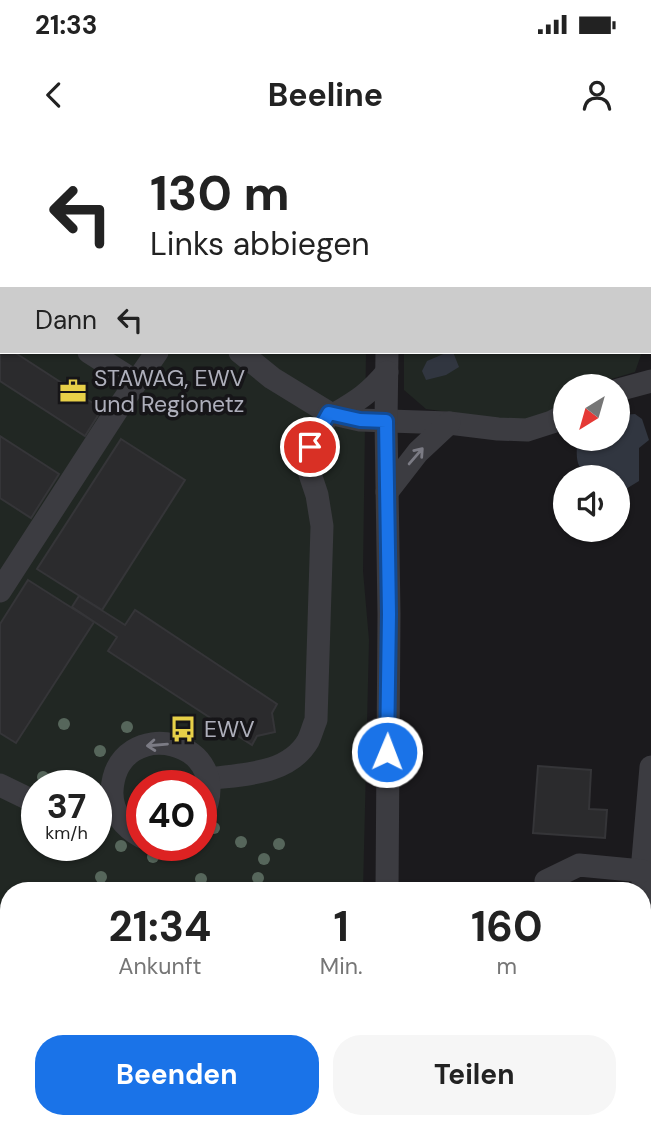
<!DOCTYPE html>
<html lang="de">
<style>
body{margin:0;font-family:"DM Sans",sans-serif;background:#f6f6f6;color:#222;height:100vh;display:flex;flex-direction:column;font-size:26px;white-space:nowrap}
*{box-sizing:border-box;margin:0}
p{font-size:23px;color:#767676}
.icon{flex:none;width:38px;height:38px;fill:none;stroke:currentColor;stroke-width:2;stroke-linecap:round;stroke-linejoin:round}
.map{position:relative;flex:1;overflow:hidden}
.side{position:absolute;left:0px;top:742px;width:651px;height:247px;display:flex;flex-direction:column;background:#fff;border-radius:28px 28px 0 0;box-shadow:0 2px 5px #0004}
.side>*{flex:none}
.top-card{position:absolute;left:0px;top:0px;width:651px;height:214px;box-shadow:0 2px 5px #0004;background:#fff;color:#222;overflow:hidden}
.needle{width:46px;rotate:217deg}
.buttons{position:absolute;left:553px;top:234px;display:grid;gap:14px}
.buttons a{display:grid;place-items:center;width:77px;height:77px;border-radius:50%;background:#fff;box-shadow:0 2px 5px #0004;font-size:35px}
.speed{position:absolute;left:21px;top:630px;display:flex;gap:14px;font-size:35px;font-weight:700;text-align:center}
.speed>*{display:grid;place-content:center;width:91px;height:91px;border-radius:50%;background:#fff;box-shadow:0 2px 5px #0004;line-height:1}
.speed small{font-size:18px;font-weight:400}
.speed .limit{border:10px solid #d22;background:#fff;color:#111}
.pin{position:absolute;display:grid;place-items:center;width:60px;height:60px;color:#fff;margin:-30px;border:4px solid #fff;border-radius:50%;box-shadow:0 2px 7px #0007}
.me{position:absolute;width:77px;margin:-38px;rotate:1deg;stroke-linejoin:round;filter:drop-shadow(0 0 5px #0008)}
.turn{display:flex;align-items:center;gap:24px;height:147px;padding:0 35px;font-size:32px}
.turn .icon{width:91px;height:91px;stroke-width:2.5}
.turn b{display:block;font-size:49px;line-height:60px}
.then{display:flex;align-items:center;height:66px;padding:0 35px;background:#0003;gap:14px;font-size:26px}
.eta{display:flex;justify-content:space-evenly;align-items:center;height:119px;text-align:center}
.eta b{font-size:42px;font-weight:700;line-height:49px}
.action{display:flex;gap:14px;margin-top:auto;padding:14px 35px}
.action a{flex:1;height:80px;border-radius:28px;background:#1a73e8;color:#fff;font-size:28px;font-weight:700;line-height:80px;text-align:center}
.action a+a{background:#f6f6f6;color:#222}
.status{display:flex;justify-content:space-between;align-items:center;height:49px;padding:0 35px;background:#fff;direction:ltr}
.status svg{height:19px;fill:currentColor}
header{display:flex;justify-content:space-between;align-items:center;height:91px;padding:0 35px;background:#fff;font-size:32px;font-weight:700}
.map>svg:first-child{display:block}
.built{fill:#27262a}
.green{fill:#212723;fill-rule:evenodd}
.water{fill:#313640}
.building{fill:#2b2b2d;stroke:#353538;stroke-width:2}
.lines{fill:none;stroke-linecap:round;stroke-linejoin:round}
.minor{stroke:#3c3c41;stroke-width:23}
.major{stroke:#585860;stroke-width:28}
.highway{stroke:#686972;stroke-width:32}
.tree{fill:#56665b}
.oneway{stroke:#7b7b84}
.route-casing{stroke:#114b97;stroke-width:18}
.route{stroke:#1a73e8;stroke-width:12}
.labels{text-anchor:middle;stroke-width:7;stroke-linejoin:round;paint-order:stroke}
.poi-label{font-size:23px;fill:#aeafbb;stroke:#161518;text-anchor:start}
</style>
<div class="status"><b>21:33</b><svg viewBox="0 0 49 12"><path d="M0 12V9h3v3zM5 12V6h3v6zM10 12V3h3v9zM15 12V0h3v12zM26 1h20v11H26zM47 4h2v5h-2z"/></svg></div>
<header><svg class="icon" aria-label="back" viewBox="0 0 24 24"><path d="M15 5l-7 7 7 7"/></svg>Beeline<svg class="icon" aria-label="person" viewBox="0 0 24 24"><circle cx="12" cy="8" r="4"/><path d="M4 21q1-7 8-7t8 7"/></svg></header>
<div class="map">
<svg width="651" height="988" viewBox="0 0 651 988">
<rect width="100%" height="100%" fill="#1b1a1d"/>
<polygon class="built" points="0,920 9,927 9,980 89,980 104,988 0,988"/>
<g class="green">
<path d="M0 0H28L32 2H2V212H366L363 431 369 500 363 751H9V888L0 881ZM37 646H96V705H37ZM142 646H201V705H142Z"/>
<polygon points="404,212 642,212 635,232 601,242 593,247 565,247 565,262 546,273 524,280 500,279 426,269 404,250"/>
<polygon points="171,980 331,980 321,988 213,988 179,983"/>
</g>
<g class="water">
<polygon points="448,212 453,212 459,227 446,235 426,240 422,231 427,221"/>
<path d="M635 274 642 279 649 300 639 308V341L621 352 618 350V338C606 338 582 337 578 323 576 316 577 307 577 300L618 299V278L623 275Z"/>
</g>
<g class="building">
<polygon points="0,203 2,204 2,212 14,212 102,269 85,296 0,241"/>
<polygon points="0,296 59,334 31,378 0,358"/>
<polygon points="121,299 185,340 102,470 37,429"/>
<polygon points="28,440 94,482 16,603 0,593 0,484"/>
<polygon points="79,456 125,485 135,470 277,564 272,573 275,592 257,596 252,605 108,511 117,497 72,467"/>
<polygon points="538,626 591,630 589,669 607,670 605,698 533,693"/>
</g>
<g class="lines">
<g class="minor">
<polyline points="404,2 404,0"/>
<polyline points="0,154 2,155"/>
<polyline points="89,212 136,242"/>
<polyline points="240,212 272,238 329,273 360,280 449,283 498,289 527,290 552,282 565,275"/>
<polyline points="387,212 386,281 389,474 387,751"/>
<polyline points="618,250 651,241"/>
<path d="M335 274C357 261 370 253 387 232"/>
<polyline points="387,352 418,312 449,283"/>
<polyline points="0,451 117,270 157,212"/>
<polyline points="651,627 642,731 651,820"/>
<path d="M208 639C243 634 288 635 308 601 311 595 313 587 316 580L322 386 317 355 307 325 311 307 329 273"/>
<polyline points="0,645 37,663"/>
<path d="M142 697C124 687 111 672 112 651 116 572 241 598 201 679"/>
<polyline points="546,741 579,725 642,731"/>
<polyline points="377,988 378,980"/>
</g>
<g class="major">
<polyline points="0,896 9,902"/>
<polyline points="136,980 158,988"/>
<polyline points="336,988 345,980"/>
</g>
<g class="highway">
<polyline points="268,0 272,2"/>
<polyline points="378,0 383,2"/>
<polyline points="649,109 651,110"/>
<polyline points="649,149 651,150"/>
</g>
</g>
<g class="tree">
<circle cx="64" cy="584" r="6"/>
<circle cx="127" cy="587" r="6"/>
<circle cx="100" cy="611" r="6"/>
<circle cx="43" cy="637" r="6"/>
<circle cx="214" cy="688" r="6"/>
<circle cx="241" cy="702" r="6"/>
<circle cx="279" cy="704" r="6"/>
<circle cx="121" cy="706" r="6"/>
<circle cx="153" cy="717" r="6"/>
<circle cx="264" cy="719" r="6"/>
<circle cx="101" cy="737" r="6"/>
<circle cx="258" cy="738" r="6"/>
<circle cx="201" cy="739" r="6"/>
</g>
<defs><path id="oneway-shaft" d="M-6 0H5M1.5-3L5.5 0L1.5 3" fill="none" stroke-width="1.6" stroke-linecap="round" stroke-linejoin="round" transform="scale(1.75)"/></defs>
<g class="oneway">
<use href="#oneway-shaft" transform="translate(416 316) rotate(-49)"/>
<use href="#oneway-shaft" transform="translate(157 605) rotate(175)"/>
</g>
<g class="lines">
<g class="route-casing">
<polyline id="route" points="310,307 329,273 360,280 386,281 389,474 387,612"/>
</g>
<use href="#route" class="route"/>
</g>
<defs>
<g id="office-bare" transform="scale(2.1)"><path d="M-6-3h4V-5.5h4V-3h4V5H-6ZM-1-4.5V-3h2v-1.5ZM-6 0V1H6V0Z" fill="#e7d048" stroke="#161518" stroke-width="2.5" paint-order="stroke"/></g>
<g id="bus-bare" transform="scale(2.1)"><path d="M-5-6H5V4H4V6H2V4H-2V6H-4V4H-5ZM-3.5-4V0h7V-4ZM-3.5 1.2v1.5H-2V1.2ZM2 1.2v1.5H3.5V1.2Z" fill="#e7d048" stroke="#161518" stroke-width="2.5" paint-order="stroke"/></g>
</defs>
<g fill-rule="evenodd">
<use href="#office-bare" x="73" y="251"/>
<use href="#bus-bare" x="183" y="589"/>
</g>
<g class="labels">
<g class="poi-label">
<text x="94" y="246">STAWAG, EWV<tspan x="94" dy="26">und Regionetz</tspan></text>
<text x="204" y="597">EWV</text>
</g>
</g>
</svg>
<div class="buttons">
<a><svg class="needle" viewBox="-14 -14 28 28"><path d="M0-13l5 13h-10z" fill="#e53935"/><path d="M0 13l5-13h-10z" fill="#767676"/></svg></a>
<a><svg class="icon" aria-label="sound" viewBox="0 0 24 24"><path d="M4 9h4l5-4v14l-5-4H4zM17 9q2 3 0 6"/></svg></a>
</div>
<div class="speed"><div>37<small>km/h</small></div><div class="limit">40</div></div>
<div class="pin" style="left:310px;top:307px;background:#d93025"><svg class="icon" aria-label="arrive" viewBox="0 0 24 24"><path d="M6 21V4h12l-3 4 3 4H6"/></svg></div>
<svg class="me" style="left:387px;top:612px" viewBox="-20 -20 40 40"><circle r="17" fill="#1a73e8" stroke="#fff" stroke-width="3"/><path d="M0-11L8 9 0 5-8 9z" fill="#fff"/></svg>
<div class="top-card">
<div class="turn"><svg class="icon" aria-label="left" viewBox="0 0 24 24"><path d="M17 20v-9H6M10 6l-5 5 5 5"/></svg><div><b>130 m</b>Links abbiegen</div></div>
<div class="then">Dann<svg class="icon" aria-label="left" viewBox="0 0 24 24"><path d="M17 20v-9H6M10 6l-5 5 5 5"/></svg></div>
</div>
<section class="side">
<div class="eta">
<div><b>21:34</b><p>Ankunft</p></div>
<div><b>1</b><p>Min.</p></div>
<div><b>160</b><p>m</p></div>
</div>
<div class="action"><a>Beenden</a><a>Teilen</a></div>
</section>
</div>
